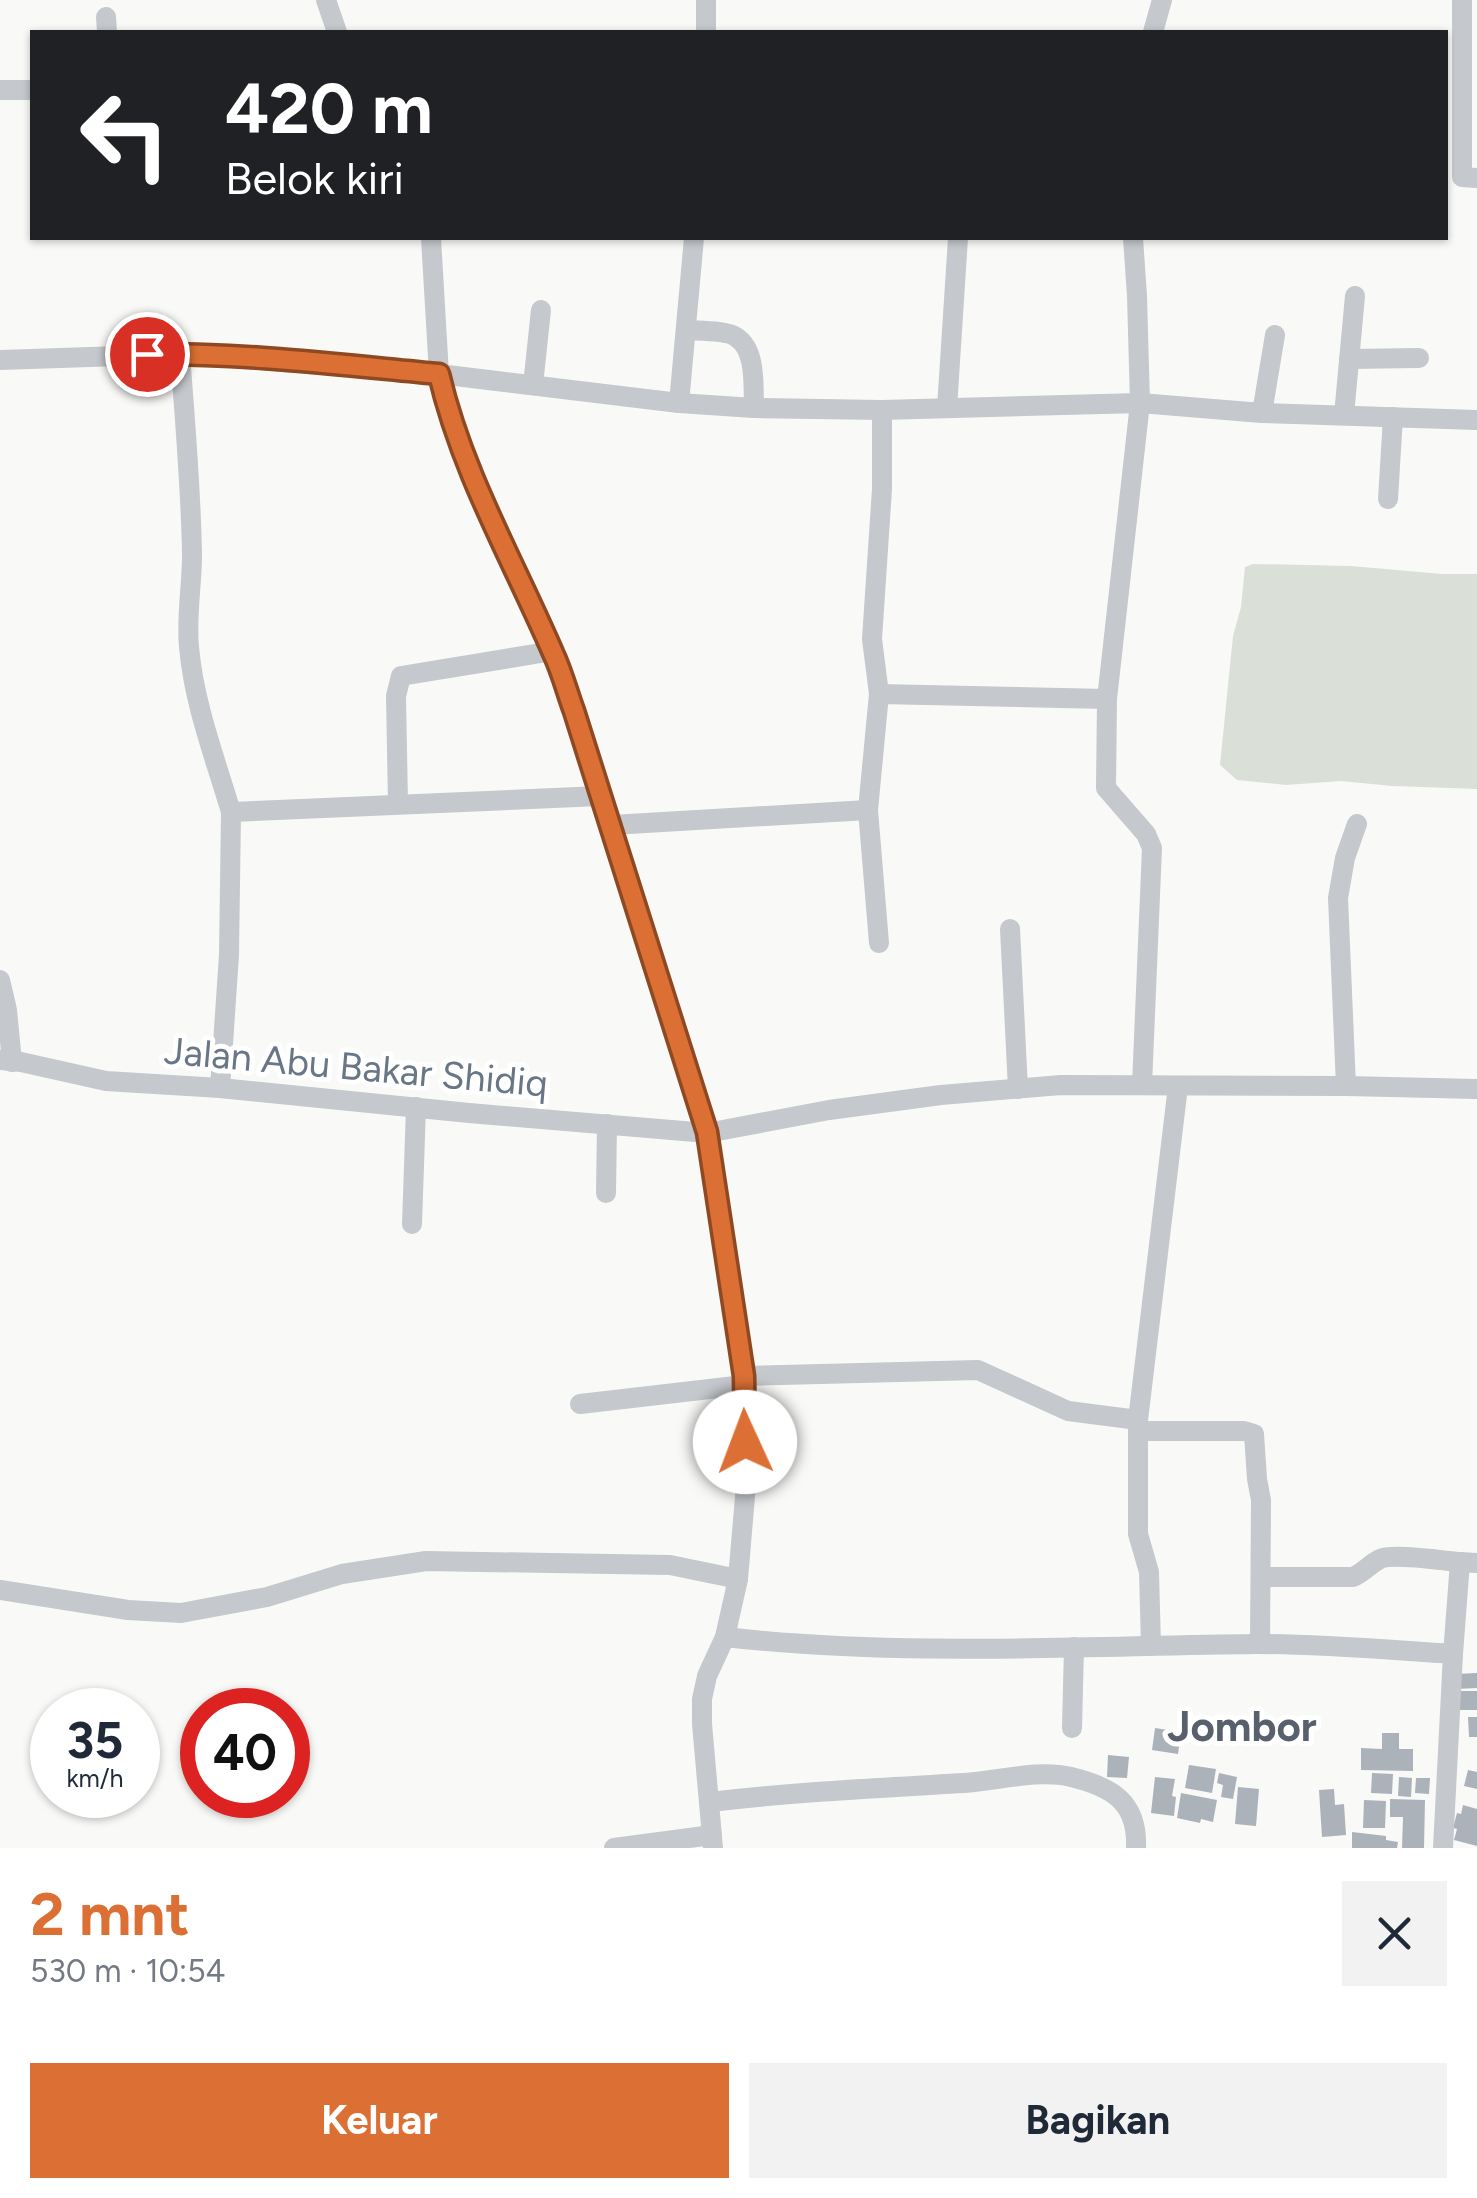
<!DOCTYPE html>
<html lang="id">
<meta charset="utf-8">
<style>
body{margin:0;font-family:Figtree,sans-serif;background:#f2f2f3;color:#1f2937;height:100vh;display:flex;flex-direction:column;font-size:38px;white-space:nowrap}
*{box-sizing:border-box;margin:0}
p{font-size:32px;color:#747a83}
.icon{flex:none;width:55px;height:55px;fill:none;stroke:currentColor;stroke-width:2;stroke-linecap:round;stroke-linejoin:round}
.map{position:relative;height:1848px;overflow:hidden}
.sheet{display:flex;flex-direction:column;background:#fff;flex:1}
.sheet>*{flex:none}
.banner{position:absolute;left:30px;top:30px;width:1418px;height:210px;border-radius:0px;box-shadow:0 2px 8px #0004;background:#202124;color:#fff;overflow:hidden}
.speed{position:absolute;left:30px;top:1688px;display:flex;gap:20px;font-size:50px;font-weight:700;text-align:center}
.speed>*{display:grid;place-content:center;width:130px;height:130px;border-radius:50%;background:#fff;box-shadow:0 2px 8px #0004;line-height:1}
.speed small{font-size:25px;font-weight:400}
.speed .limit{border:15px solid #d22;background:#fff;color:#111}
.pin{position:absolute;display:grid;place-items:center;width:85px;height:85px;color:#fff;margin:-42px;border:5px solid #fff;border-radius:50%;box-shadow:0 2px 10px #0007}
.me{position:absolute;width:110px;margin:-55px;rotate:358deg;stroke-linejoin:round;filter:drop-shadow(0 0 8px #0008)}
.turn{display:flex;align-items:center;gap:35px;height:210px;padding:0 30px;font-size:45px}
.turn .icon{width:130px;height:130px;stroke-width:2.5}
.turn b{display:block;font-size:70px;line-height:85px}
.round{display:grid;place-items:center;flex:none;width:105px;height:105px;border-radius:0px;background:#f2f2f3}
.overview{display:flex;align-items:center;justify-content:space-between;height:170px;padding:0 30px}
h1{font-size:60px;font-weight:700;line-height:75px;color:#dc7034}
.action{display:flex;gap:20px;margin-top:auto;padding:20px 30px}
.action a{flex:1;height:115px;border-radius:0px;background:#dc7034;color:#fff;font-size:40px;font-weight:700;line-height:115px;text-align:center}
.action a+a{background:#f2f2f3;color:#1f2937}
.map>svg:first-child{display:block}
.green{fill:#dae0d8}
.building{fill:#acb2b9}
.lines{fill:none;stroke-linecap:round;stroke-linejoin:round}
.minor{stroke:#c5c8cc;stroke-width:20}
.route-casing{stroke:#8f4922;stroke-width:25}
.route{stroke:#dc7034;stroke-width:18}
.labels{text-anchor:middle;stroke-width:10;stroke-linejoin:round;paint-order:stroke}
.street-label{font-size:38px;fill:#697686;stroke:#fff}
.quarter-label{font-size:42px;font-weight:bold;fill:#57606c;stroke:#fff}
</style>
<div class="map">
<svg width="1477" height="1848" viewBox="0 0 1477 1848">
<rect width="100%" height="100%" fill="#f9f9f7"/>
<polygon class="green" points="1253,564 1351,566 1442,574 1477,574 1477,789 1392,786 1341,781 1286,785 1237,780 1220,765 1233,636 1241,607 1245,567"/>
<g class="building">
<polygon points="1477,1673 1477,1688 1456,1689 1456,1674"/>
<polygon points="1454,1691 1477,1691 1477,1710 1453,1710"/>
<polygon points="1468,1717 1477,1717 1477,1737 1469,1737"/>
<polygon points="1155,1728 1181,1732 1178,1754 1152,1750"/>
<polygon points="1382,1733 1399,1733 1399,1749 1413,1749 1413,1771 1361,1770 1361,1748 1382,1749"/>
<polygon points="1108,1755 1129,1757 1127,1778 1107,1777"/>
<polygon points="1189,1765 1216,1769 1212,1793 1185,1788"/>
<polygon points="1468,1770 1477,1772 1477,1789 1464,1786"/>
<polygon points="1219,1773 1237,1777 1233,1799 1221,1797 1223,1785 1217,1783"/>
<polygon points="1372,1773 1393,1774 1392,1794 1371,1793"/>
<polygon points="1155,1777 1175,1779 1172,1796 1176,1797 1174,1816 1151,1813"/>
<polygon points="1399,1777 1412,1778 1411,1797 1398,1796"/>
<polygon points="1416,1778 1430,1778 1429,1794 1415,1793"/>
<polygon points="1238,1787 1259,1789 1256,1826 1235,1824"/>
<polygon points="1334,1789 1335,1805 1344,1804 1346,1835 1322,1837 1319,1790"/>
<polygon points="1181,1793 1217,1800 1213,1822 1201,1819 1200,1823 1177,1818"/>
<polygon points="1390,1799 1425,1800 1424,1848 1402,1848 1403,1817 1390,1817"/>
<polygon points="1364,1800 1386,1801 1385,1828 1363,1828"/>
<polygon points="1463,1805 1477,1809 1477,1846 1454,1840 1457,1829 1453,1828 1457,1813 1461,1814"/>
<polygon points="1352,1832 1386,1836 1386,1840 1398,1842 1397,1848 1352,1848"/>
</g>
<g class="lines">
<g class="minor">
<polyline points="326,0 337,32"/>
<polyline points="1462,0 1462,177 1477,178"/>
<polyline points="106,17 107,32"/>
<polyline points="706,32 706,0"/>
<polyline points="1153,32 1162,0"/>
<polyline points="0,90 32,90"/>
<polyline points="431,238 439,374 448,414 482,500 554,655 612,825 707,1133 744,1376 747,1473 738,1579 725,1637 707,1676 702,1699 702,1724 713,1848"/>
<path d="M686 330C698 331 727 330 736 337 757 350 753 387 754 408"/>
<path d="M180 354C185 421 191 488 192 555 192 586 186 617 189 647 194 704 215 758 231 812"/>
<polyline points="1349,359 1419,358"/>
<polyline points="0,360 180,354 439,374 679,403 754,408 882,410 1140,403 1262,413 1477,420"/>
<polyline points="533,385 541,310"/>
<polyline points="679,403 694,238"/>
<polyline points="947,408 958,238"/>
<polyline points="1262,413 1275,335"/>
<polyline points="1344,415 1355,296"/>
<polyline points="1388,499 1393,417"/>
<polyline points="879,694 872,639 882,489 882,410"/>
<polyline points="1107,699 1106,788 1146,834 1152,848 1142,1085"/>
<polyline points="398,804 396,696 401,676 553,651"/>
<polyline points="612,825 868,810"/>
<polyline points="1010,929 1018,1089"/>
<polyline points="879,943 868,810 879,694 1107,699 1140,403 1137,296 1133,238"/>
<polyline points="0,980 7,1010 12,1062"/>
<polyline points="0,1060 21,1062 106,1081 220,1088 469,1113 707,1133 829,1110 941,1095 1061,1085 1346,1086 1477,1089"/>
<polyline points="1346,1086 1338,898 1345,858 1357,824"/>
<polyline points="220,1088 229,955 231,812 600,796"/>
<polyline points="606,1193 607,1124"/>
<polyline points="412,1224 416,1107"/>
<polyline points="744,1376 978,1370 1068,1411 1138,1420 1178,1086"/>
<polyline points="580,1404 744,1385"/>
<polyline points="1138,1422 1138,1534 1149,1572 1151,1646"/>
<polyline points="1138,1431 1244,1431 1254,1434 1257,1479 1261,1500 1260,1644"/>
<path d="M1262 1577H1353C1363 1573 1370 1564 1380 1559 1393 1553 1444 1561 1460 1562"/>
<polyline points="0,1590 128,1610 181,1613 267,1597 342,1574 426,1561 670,1565 738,1579"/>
<path d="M725 1637C901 1657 1079 1646 1256 1644 1322 1644 1388 1650 1453 1654"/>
<polyline points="1072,1728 1074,1647"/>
<path d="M710 1802C794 1792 878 1788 964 1783 998 1781 1037 1769 1071 1777 1113 1787 1138 1803 1136 1848"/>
<polyline points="614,1848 712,1835"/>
<polyline points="1443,1848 1453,1654 1460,1562 1477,1563"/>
</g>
</g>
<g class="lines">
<g class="route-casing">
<path id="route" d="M147 354C244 353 342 365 439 374 462 473 513 560 553 653 562 672 567 692 574 711L707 1132 744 1376 745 1442"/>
</g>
<use href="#route" class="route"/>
</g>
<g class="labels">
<g class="street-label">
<text transform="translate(356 1067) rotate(5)" y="13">Jalan Abu Bakar Shidiq</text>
</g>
<g class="quarter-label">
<text x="1242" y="1741">Jombor</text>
</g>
</g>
</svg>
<div class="speed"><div>35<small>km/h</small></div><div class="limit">40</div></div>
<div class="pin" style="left:147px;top:354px;background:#d93025"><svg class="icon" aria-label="arrive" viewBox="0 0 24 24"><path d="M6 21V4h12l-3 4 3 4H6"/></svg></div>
<svg class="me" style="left:745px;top:1442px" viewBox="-20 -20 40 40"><circle r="19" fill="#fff"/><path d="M0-13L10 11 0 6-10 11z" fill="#dc7034"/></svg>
<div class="banner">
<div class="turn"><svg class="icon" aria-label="left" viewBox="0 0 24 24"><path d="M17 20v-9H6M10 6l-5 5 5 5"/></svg><div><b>420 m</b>Belok kiri</div></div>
</div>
</div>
<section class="sheet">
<div class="overview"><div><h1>2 mnt</h1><p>530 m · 10:54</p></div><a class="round"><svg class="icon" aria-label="close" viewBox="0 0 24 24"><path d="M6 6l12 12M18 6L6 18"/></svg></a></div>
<div class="action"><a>Keluar</a><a>Bagikan</a></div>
</section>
